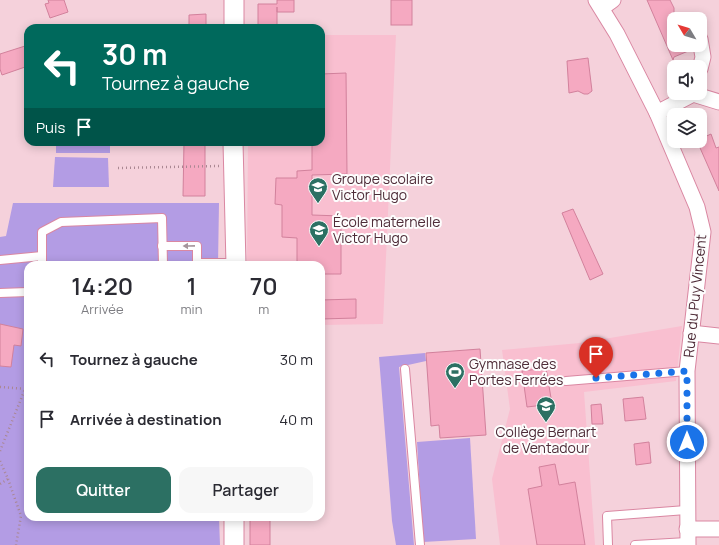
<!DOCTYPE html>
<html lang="fr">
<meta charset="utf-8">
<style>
body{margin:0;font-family:Manrope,sans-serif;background:#f7f7f7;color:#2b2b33;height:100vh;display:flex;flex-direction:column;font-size:15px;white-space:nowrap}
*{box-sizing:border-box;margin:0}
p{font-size:13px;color:#7c7c81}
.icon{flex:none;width:22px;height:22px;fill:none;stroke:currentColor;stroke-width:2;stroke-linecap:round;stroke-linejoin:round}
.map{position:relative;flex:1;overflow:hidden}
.panel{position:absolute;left:24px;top:261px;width:301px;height:260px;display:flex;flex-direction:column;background:#fff;border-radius:12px;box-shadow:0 2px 10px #0003}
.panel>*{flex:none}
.hud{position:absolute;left:24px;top:24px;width:301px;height:122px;border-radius:12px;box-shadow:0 2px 10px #0003;background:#00695c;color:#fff;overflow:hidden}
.needle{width:26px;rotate:308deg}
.fabs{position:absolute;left:667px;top:12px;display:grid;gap:8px}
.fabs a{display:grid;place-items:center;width:40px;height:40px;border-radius:8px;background:#fff;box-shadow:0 2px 10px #0003;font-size:20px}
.pin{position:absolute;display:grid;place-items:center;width:34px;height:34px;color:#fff;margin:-41px -17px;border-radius:50% 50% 50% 0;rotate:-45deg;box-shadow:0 0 4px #0007}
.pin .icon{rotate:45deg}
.me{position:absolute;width:44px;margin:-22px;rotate:0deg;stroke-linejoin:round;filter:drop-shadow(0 0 3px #0008)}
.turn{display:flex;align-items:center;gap:14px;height:84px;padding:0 12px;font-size:18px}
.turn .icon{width:52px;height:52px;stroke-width:2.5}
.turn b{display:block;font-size:28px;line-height:34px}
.then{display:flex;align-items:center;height:38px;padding:0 12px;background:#0003;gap:8px;font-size:15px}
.eta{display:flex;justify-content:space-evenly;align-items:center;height:68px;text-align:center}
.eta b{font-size:24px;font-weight:600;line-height:28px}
.primary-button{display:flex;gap:8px;margin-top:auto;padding:8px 12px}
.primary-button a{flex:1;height:46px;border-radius:12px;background:#2c7063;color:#fff;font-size:16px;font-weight:600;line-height:46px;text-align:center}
.primary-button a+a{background:#f7f7f7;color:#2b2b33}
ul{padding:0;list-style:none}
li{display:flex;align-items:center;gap:12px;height:60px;padding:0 12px}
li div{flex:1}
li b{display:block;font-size:15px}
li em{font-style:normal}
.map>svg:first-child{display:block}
.built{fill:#f9bfd0}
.green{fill:#b39ce4}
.building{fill:#f5a9c1;stroke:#d2819c}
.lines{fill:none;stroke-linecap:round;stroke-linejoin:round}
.service-casing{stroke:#da87a2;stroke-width:10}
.minor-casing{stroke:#da87a2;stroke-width:17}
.tertiary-casing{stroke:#da87a2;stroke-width:21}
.path{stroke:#aa8792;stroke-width:2.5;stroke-dasharray:1 3;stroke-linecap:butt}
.service{stroke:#fff;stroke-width:8}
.minor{stroke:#fff;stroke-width:15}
.tertiary{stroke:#fff;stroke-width:19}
.oneway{fill:#a6969c}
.route{stroke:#1a73e8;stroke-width:7;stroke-dasharray:0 12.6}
.labels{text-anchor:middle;stroke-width:4;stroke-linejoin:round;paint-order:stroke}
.poi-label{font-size:14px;fill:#4e2c38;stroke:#fdfdfd;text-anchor:start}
.street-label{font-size:14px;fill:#4e2c38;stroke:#fdfdfd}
</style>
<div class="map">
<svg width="719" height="545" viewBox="0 0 719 545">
<rect width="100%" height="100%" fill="#f5d1db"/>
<g class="built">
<polygon points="321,35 396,35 383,324 321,325 321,265 247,265 248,142 321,142"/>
<polygon points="682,326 676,381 584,392 595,545 500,545 492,479 510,409 502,350 580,343"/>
</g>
<g class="green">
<rect x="56" y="142" width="54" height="11"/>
<polygon points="55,157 108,158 109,187 53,187"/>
<polygon points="13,203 219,203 218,265 28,265 28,517 219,517 220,545 0,545 0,237 6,236"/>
<polygon points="425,353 426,361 399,367 414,545 396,545 392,521 379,357"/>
<polygon points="470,438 476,539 423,542 417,442"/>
</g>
<g class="building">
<polygon points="48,0 64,0 68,12 50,18 45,4 49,3"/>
<polygon points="277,0 294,0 294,12 277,12 277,7 277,25 258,25 258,4 277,4"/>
<rect x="391" y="0" width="21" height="25"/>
<polygon points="647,0 670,0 674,8 674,45 692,45 693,49 674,57 673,60"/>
<polygon points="206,14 206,28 189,28 189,15"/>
<polygon points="25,46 28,55 28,66 2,75 0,69 0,54"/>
<polygon points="588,58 592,91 588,94 584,94 578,91 569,93 567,61"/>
<polygon points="346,73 347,174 312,175 312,215 341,216 341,274 321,274 321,265 297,265 297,238 282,237 282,205 275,204 276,178 297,178 297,171 312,170 312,142 321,142 321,74"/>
<polygon points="711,134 716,148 719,147 719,191 697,141 700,141 700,139"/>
<polygon points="184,142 205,142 205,196 183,196"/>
<polygon points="573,209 603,274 590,280 562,213"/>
<polygon points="356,299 356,318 321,319 321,300"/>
<polygon points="0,324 23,329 21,346 14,345 11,367 0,366"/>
<polygon points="480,349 486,435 440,438 439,425 431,426 426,353"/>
<polygon points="546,368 552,404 527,407 522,371"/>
<polygon points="643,397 646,419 625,421 623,399"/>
<polygon points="601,404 603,424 592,424 591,405"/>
<polygon points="649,442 651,463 636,465 634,444"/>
<polygon points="555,464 559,485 575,482 585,545 537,545 528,489 542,486 539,467"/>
<rect x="250" y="517" width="20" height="28"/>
</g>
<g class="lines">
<g class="service-casing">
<g id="service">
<polyline points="162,246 197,246 197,265"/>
<polyline points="0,260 42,256"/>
<polyline points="197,263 236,263"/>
<polyline points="42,265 42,232 61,222 162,218 163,265"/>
<polyline points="0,293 28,292"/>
<polyline points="405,369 420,545"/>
<polyline points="566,381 687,371"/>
<polyline points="608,545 607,516 686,510"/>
<polyline points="635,545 687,542"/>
</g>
</g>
<g class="minor-casing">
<g id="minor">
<polyline points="596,0 617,34 657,113 697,207 703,232 687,371 688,545"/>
<polyline points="602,8 613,0"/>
<polyline points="700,39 703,57 700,69"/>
<polyline points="657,113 693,94 719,102"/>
<polyline points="691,333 719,336"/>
<polyline points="687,529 719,529"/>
</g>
</g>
<g class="tertiary-casing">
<g id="tertiary">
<polyline points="234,28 234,0"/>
<polyline points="233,142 236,265"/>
<polyline points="234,517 234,545"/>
</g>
</g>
<g class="path">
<polyline points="118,168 219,166"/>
<polyline points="0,387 28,389"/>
<polyline points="0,451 25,389"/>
<polyline points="0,461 8,479 0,484"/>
<polyline points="8,479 21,516 16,545"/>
</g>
<use href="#service" class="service"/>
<use href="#minor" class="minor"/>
<use href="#tertiary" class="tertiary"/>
</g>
<defs><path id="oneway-solid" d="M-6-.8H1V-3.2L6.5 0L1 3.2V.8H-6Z"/></defs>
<use class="oneway" href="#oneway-solid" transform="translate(189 246) rotate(179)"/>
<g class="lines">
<polyline class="route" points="596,378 687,371 687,442"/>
</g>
<defs>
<g id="school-pin" transform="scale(1)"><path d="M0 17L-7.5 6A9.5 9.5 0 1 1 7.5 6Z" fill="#2c7063" stroke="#fdfdfd"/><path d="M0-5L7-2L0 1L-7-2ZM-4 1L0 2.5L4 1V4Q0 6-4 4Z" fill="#fff"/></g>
<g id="stadium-pin" transform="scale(1)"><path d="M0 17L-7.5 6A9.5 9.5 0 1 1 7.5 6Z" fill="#2c7063" stroke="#fdfdfd"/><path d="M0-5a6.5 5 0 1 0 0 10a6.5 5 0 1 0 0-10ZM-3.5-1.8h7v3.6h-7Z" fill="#fff"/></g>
</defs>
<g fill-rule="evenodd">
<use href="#school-pin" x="318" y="187"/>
<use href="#school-pin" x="319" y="230"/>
<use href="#stadium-pin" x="455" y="372"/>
<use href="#school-pin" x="546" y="406"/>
</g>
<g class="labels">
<g class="poi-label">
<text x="332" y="184">Groupe scolaire<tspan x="332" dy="16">Victor Hugo</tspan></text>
<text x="333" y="227">École maternelle<tspan x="333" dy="16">Victor Hugo</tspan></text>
<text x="469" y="369">Gymnase des<tspan x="469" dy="16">Portes Ferrées</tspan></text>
<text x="546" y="437" text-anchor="middle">Collège Bernart<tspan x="546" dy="16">de Ventadour</tspan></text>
</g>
<g class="street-label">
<text transform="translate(695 296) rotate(-84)" y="5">Rue du Puy Vincent</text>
</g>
</g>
</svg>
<div class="fabs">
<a><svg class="needle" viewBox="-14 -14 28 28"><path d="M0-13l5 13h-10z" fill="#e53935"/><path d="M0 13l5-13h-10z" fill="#7c7c81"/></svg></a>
<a><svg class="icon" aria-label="sound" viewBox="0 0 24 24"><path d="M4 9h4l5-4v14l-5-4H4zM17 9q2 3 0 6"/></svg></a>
<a><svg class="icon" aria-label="layers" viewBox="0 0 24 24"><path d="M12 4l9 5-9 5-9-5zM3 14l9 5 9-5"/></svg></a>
</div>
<div class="pin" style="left:596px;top:378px;background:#d93025"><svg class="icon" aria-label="arrive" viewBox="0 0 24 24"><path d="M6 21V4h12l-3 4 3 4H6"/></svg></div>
<svg class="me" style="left:687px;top:442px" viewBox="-20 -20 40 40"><circle r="17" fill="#1a73e8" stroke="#fff" stroke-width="3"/><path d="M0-11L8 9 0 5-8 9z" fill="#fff"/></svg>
<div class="hud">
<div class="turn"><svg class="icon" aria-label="left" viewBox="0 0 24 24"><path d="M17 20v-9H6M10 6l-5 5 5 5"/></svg><div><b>30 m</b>Tournez à gauche</div></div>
<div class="then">Puis<svg class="icon" aria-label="arrive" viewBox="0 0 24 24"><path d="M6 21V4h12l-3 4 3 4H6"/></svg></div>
</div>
<section class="panel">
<div class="eta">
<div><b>14:20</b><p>Arrivée</p></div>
<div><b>1</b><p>min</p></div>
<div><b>70</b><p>m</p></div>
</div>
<ul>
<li><svg class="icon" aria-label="left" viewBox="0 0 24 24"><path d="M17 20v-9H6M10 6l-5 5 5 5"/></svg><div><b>Tournez à gauche</b></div><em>30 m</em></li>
<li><svg class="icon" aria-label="arrive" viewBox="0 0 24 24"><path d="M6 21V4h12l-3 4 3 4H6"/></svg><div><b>Arrivée à destination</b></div><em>40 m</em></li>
</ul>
<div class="primary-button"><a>Quitter</a><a>Partager</a></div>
</section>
</div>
